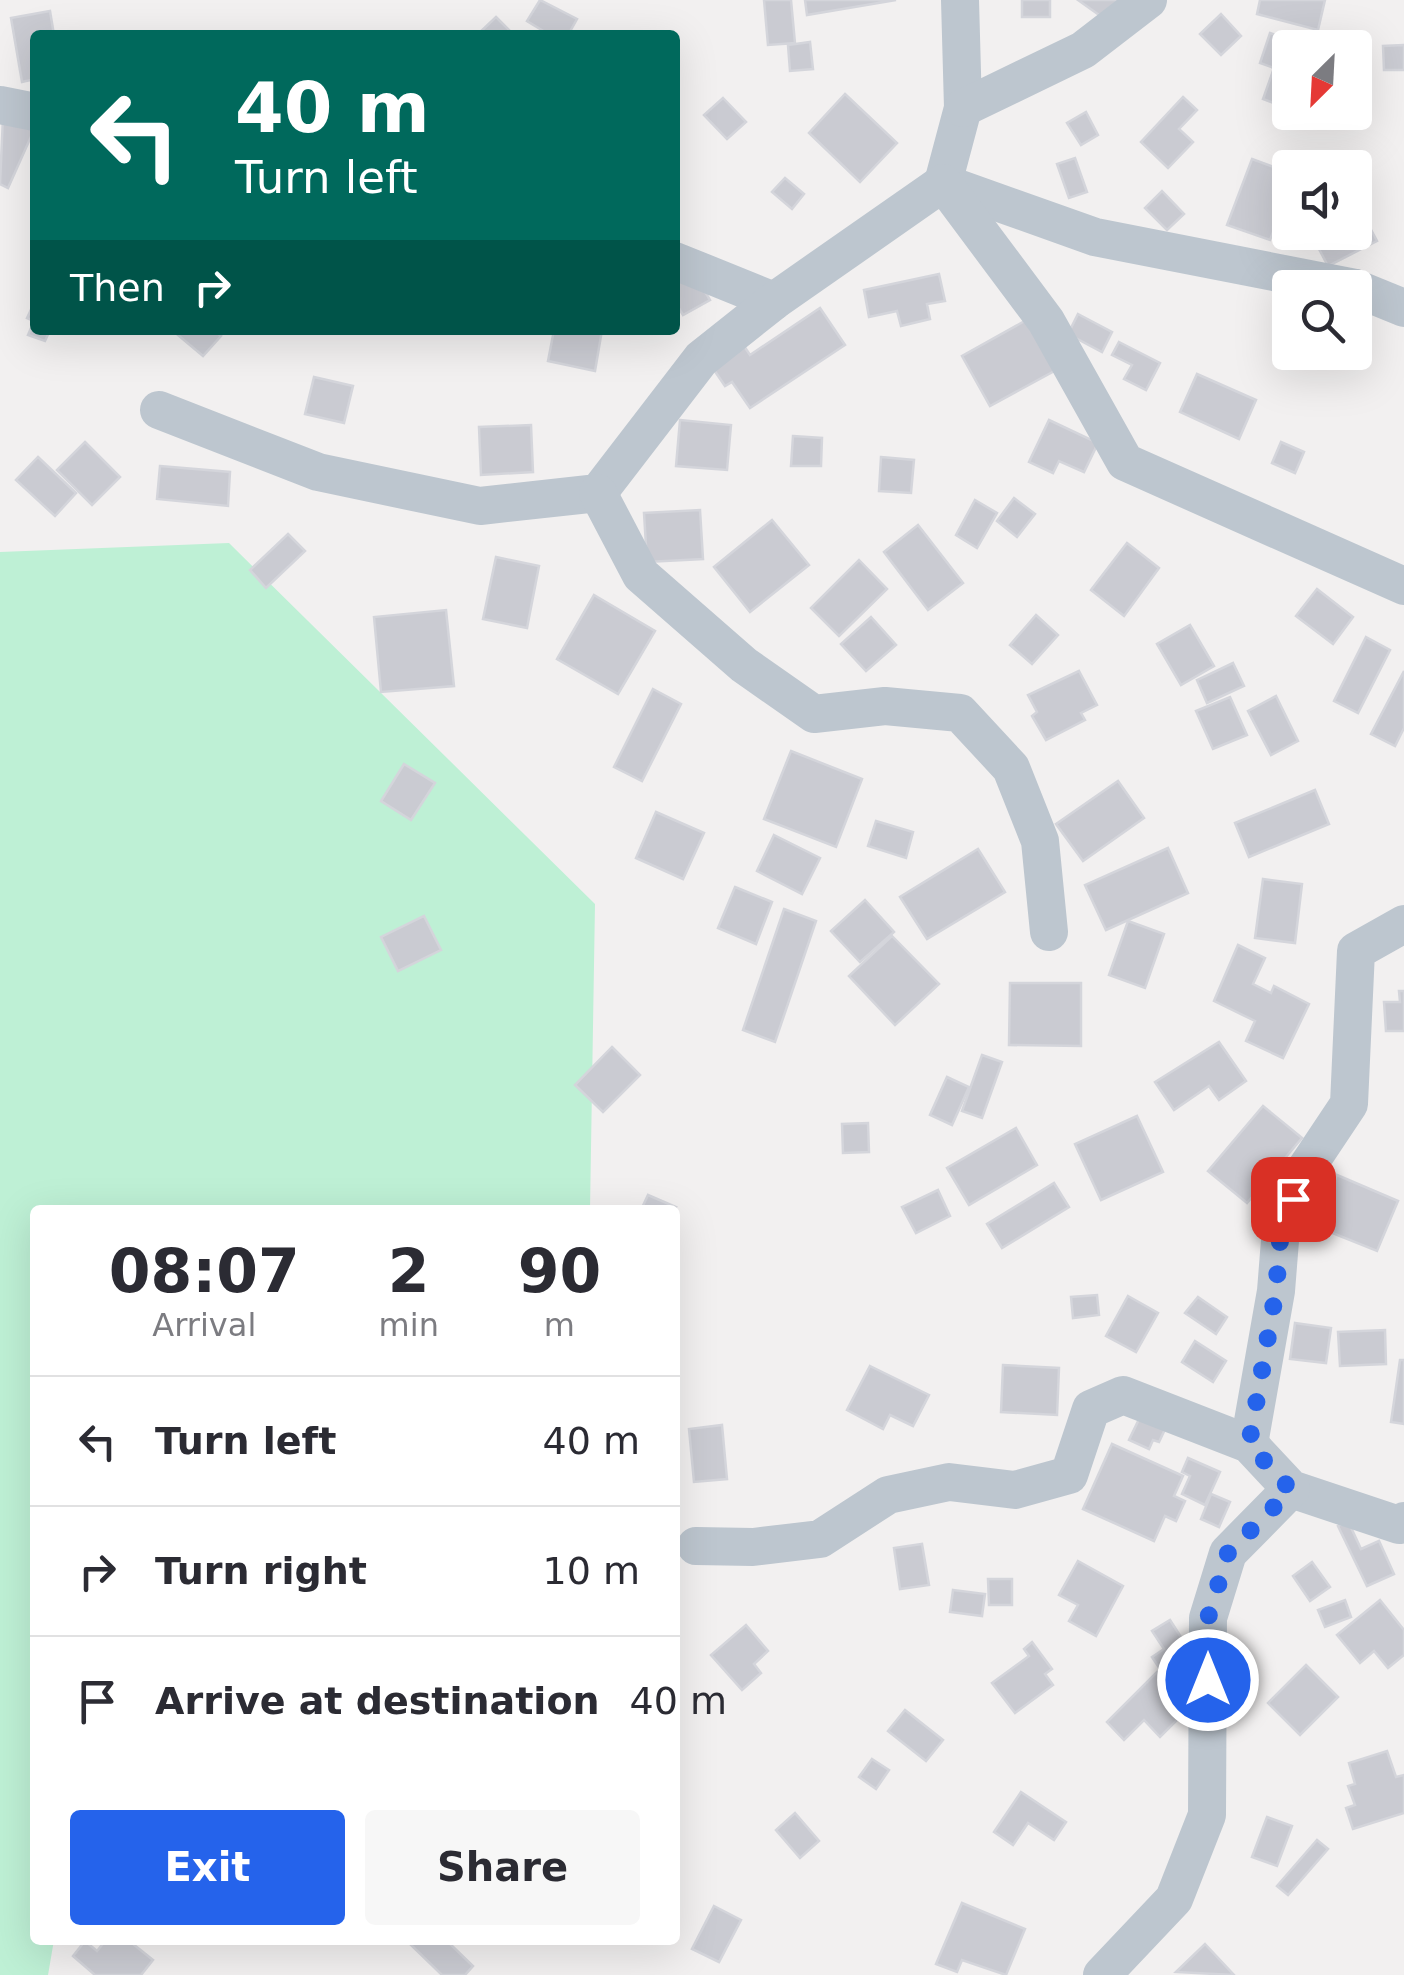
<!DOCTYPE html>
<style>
body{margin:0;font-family:"DejaVu Sans",sans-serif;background:#f7f7f7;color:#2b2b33;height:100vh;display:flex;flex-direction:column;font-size:38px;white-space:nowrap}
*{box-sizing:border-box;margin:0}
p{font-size:32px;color:#7c7c81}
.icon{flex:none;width:55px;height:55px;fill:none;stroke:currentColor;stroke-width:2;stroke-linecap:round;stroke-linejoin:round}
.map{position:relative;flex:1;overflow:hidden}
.sheet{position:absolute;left:30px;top:1205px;width:650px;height:740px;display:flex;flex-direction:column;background:#fff;border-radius:10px;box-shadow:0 10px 40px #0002}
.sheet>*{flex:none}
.banner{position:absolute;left:30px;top:30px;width:650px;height:305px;border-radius:10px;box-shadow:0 10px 40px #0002;background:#00695c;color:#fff;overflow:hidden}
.needle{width:65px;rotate:204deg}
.fabs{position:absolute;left:1272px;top:30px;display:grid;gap:20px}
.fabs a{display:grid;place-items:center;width:100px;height:100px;border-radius:10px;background:#fff;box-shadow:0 10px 40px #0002;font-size:50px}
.pin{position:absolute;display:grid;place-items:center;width:85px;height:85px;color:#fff;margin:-42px;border-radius:20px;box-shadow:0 5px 15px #0006}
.me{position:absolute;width:110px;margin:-55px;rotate:0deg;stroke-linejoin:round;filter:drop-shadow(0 0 8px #0008)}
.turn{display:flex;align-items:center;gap:35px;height:210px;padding:0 40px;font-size:45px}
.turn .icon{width:130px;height:130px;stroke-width:2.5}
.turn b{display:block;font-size:70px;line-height:85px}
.then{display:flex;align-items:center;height:95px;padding:0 40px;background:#0003;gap:20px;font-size:38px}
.eta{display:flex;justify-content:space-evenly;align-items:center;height:170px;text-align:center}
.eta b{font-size:60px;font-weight:700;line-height:70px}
.cta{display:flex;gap:20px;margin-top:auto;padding:20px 40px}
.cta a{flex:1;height:115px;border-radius:10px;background:#2563eb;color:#fff;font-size:40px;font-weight:700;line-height:115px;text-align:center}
.cta a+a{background:#f7f7f7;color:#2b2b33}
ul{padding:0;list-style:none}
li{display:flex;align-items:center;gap:30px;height:130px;padding:0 40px;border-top:2px solid #e1e1e2}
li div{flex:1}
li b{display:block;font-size:38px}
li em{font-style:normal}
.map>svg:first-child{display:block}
.green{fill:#bef0d5}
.building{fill:#cacbd2;stroke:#d4d5db;stroke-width:2.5}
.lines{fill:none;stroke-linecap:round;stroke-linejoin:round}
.minor{stroke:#bdc6cf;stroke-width:38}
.route{stroke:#2563eb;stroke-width:18;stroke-dasharray:0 32.4}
</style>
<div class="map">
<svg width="1404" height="1975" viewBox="0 0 1404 1975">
<rect width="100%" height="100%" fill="#f2f0f0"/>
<polygon class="green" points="229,543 595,904 590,1210 35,1210 35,1940 54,1940 48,1975 0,1975 0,552"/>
<g class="building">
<polygon points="540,0 577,19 568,35 550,35 527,21"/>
<polygon points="764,0 791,0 795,43 768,45"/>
<polygon points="805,0 896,0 807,15"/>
<rect x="1022" y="0" width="28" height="17"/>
<polygon points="1078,0 1124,0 1109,22"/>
<polygon points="1260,0 1325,0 1318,30 1257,14"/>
<polygon points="50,11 54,35 35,35 35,79 22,82 11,18"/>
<polygon points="1221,14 1241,36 1221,55 1200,34"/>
<polygon points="496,17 514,35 477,35"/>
<polygon points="1270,33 1301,44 1290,48 1290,109 1263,99 1274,68 1260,63"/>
<polygon points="810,42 813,69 790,71 788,45"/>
<polygon points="1404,45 1404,70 1384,70 1383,46"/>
<polygon points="845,94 897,143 860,182 809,133"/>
<polygon points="1183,97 1197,110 1179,129 1193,142 1168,168 1141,142"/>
<polygon points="723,98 746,122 727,139 704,115"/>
<polygon points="1086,112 1098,135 1081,145 1067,123"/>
<polygon points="3,117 34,130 8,188 0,184"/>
<polygon points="1075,158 1087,192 1069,198 1057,164"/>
<polygon points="1252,159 1290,173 1290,187 1270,240 1227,225"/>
<polygon points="785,178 804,194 792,209 772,192"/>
<polygon points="1162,191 1184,214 1167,230 1145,208"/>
<polygon points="1359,207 1377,241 1328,266 1310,232 1355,232 1355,209"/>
<polygon points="692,270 710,300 683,315 675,302 675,279"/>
<polygon points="939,274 945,301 927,304 930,319 901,326 897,311 869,317 864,290"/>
<polygon points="35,301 35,330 50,330 45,341 28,335 34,321 27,318"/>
<polygon points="820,308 845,345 750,408 732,382 725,386 710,364 742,343 750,355"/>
<polygon points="1078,314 1112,332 1102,352 1068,334"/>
<polygon points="1030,318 1058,369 990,406 962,356"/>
<polygon points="172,330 213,330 221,336 203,356"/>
<polygon points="554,330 602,330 595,371 548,361"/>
<polygon points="1119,342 1160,363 1146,390 1124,379 1132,365 1112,355"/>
<polygon points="1197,374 1256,400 1239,439 1180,412"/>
<polygon points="314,377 353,386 344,423 305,414"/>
<polygon points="680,420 731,425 727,470 676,466"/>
<polygon points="1049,420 1098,443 1084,472 1059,461 1053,473 1029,462"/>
<polygon points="531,425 533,472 481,475 479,427"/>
<polygon points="793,436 822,438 821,466 791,466"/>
<polygon points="85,442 120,477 92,505 57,470"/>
<polygon points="1281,442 1304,452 1295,473 1272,463"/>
<polygon points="38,457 76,493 55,516 16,480"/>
<polygon points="881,457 914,460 911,493 879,491"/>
<polygon points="160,466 230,472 228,506 157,499"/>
<polygon points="1014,498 1035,514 1017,537 997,521"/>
<polygon points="975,500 997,513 977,548 956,535"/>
<polygon points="700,510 703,559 647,562 644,513"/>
<polygon points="772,520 809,565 750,612 714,567"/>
<polygon points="918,525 963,583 928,610 884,552"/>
<polygon points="288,534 305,551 266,588 250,570"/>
<polygon points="1127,543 1159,568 1124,616 1091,590"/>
<polygon points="496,557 539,566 527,628 483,619"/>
<polygon points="859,560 887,589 839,636 811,608"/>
<polygon points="1317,589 1353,617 1333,644 1296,616"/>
<polygon points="594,595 655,631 618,694 557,659"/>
<polygon points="446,610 454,686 381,692 374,617"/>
<polygon points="1036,615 1058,635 1032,664 1010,645"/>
<polygon points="871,617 896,645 866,671 841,644"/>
<polygon points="1190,625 1214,666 1181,685 1157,644"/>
<polygon points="1366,637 1390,650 1358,713 1334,701"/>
<polygon points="1233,663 1244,686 1207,703 1197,680"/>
<polygon points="1079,671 1097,705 1081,713 1085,720 1046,740 1032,716 1037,712 1028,695"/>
<polygon points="1404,671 1404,728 1395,746 1371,734"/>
<polygon points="653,689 681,704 642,781 614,767"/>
<polygon points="1276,696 1298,741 1271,755 1248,711"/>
<polygon points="1230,697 1247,735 1213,749 1196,711"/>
<polygon points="791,751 862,779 836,847 764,819"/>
<polygon points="404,764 435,783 411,820 381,801"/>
<polygon points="1118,781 1144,818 1083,861 1056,824"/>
<polygon points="1315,790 1329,824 1249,857 1235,823"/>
<polygon points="656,812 704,833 683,879 636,858"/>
<polygon points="876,821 913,832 906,858 868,846"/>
<polygon points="774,835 820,858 802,894 757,871"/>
<polygon points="1168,848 1188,893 1106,930 1085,885"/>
<polygon points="978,849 1005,892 927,939 900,897"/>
<polygon points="1263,879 1302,884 1295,943 1255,938"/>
<polygon points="735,887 772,902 756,944 718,928"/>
<polygon points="865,900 894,932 860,962 831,931"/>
<polygon points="784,909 816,921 775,1042 743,1030"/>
<polygon points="424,916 441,950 398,971 381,937"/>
<polygon points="1128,921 1164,934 1145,988 1109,975"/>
<polygon points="892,936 939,984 895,1025 849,976"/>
<polygon points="1238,945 1265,958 1253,984 1271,993 1274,986 1309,1004 1283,1058 1246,1041 1255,1021 1214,1001"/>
<polygon points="1010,983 1081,983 1081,1046 1009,1045"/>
<polygon points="1399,991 1404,991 1404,1031 1386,1031 1384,1002 1400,1002"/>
<polygon points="1219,1042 1246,1081 1219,1100 1209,1086 1174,1110 1155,1082"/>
<polygon points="612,1047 640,1075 603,1112 575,1085"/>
<polygon points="982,1055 1002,1062 982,1118 962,1111"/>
<polygon points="947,1077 969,1087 952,1125 930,1115"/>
<polygon points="1263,1106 1302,1138 1247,1203 1208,1171"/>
<polygon points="1137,1116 1163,1172 1101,1200 1075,1144"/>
<polygon points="868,1123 869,1152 843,1153 842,1124"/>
<polygon points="1016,1128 1037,1165 969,1205 947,1168"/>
<polygon points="1337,1175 1398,1201 1377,1251 1315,1226"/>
<polygon points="1054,1183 1069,1207 1002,1248 987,1224"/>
<polygon points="938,1190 950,1216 916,1233 902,1207"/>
<polygon points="648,1195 676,1207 674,1210 641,1210"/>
<polygon points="1097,1295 1099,1315 1073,1318 1071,1297"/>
<polygon points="1128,1296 1158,1313 1136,1352 1106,1336"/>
<polygon points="1198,1297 1227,1317 1216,1334 1185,1313"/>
<polygon points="1295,1323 1331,1328 1326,1363 1290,1359"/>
<polygon points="1385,1330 1386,1364 1340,1366 1338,1332"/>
<polygon points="1195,1341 1226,1361 1213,1382 1182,1362"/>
<polygon points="1400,1360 1404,1360 1404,1424 1391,1422"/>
<polygon points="1003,1365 1059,1368 1057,1415 1001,1412"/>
<polygon points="870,1366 929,1395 913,1426 890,1415 883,1429 847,1410"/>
<polygon points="1142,1413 1167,1425 1159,1442 1153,1440 1149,1449 1129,1440"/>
<polygon points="722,1425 727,1479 694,1482 689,1429"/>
<polygon points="1112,1444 1183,1476 1174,1496 1185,1501 1176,1521 1165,1516 1154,1541 1083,1509"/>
<polygon points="1188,1458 1220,1472 1205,1505 1182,1494 1190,1476 1182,1472"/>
<polygon points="1211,1494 1230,1502 1219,1527 1201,1519"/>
<polygon points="1348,1521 1361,1549 1379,1541 1394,1574 1367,1586 1338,1526"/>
<polygon points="922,1544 929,1585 900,1589 894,1548"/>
<polygon points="1078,1561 1123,1586 1096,1636 1069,1621 1078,1605 1059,1595"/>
<polygon points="1312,1562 1330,1587 1310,1601 1293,1576"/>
<polygon points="988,1579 1012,1579 1012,1605 989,1605"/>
<polygon points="953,1590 985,1594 982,1616 950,1612"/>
<polygon points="1345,1600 1351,1617 1325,1627 1318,1610"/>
<polygon points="1380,1600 1404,1630 1404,1655 1388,1668 1374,1651 1360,1663 1337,1635"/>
<polygon points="1170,1620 1190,1651 1160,1669 1152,1657 1164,1649 1152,1631"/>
<polygon points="746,1625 768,1651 754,1664 761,1673 742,1690 711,1655"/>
<polygon points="1032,1642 1052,1669 1045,1674 1053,1685 1015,1713 992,1683 1029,1656 1024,1649"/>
<polygon points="1306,1665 1338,1697 1300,1735 1268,1703"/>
<polygon points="1157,1672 1178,1693 1188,1684 1201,1696 1160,1737 1144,1720 1124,1740 1107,1722"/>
<polygon points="905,1710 943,1740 926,1761 888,1731"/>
<polygon points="1387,1751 1396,1777 1404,1775 1404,1813 1353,1829 1346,1808 1355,1805 1348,1786 1355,1784 1349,1763"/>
<polygon points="872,1759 889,1770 876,1789 859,1777"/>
<polygon points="1021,1792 1066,1822 1054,1840 1028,1823 1013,1845 994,1832"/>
<polygon points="795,1813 819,1841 800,1858 776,1830"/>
<polygon points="1267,1817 1292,1826 1277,1866 1252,1857"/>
<polygon points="1317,1840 1328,1849 1288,1895 1277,1886"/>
<polygon points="962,1903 1025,1929 1006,1975 962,1960 957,1972 936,1964"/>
<polygon points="714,1906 741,1920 719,1962 692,1949"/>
<polygon points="106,1940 128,1940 153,1960 141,1975 95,1975 73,1956 85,1941 97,1951"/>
<polygon points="412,1940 446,1940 473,1966 465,1975 442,1975 409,1943"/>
<polygon points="1205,1944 1234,1975 1176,1972"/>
</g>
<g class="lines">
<g class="minor">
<polyline points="960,0 963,108 943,183 1095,237 1355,288"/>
<polyline points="0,105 35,112"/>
<polyline points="963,108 1083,50 1148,0"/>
<polyline points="675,261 774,301"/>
<polyline points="1355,288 1404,308"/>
<polyline points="159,410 318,472 480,506 598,493 701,359 774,301 943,183 1046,321 1125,462 1404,586"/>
<polyline points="598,493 641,575 744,665 814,714 885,706 960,713 1011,768 1040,841 1049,932"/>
<polyline points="1249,1444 1276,1291 1281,1228 1305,1170 1349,1104 1356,951 1404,924"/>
<polyline points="696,1546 753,1547 820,1539 888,1495 949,1482 1015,1490 1069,1475 1091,1409 1123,1395 1249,1444 1291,1489 1399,1525 1404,1521"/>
<polyline points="1102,1975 1174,1899 1207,1815 1208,1618 1228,1553 1291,1489"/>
</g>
</g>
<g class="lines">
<polyline class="route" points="1208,1680 1208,1618 1228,1553 1291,1490 1249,1444 1276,1291 1281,1228 1293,1199"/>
</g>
</svg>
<div class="fabs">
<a><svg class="needle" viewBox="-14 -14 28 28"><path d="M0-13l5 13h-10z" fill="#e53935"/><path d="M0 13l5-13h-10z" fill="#7c7c81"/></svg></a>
<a><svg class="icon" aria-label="sound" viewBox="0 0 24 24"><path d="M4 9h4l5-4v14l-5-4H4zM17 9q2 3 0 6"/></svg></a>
<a><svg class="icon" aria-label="search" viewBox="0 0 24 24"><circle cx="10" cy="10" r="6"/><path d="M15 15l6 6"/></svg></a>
</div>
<div class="pin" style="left:1293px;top:1199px;background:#d93025"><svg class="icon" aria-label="arrive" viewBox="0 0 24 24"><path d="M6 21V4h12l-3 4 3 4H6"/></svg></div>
<svg class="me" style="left:1208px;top:1680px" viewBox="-20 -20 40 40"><circle r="17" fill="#2563eb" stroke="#fff" stroke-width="3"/><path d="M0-11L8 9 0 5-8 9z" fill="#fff"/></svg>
<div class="banner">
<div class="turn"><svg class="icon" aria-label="left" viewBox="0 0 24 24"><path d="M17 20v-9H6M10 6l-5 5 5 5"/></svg><div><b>40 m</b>Turn left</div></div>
<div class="then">Then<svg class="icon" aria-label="right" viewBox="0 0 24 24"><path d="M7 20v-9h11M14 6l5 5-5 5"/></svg></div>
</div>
<section class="sheet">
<div class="eta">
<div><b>08:07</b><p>Arrival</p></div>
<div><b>2</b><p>min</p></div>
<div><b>90</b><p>m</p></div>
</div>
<ul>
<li><svg class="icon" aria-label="left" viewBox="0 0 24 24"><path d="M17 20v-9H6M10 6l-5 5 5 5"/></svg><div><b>Turn left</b></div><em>40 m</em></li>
<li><svg class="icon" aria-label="right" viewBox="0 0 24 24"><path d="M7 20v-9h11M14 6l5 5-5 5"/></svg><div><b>Turn right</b></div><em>10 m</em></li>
<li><svg class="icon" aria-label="arrive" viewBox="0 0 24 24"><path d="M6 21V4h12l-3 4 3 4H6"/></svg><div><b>Arrive at destination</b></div><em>40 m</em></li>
</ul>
<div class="cta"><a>Exit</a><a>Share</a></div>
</section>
</div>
